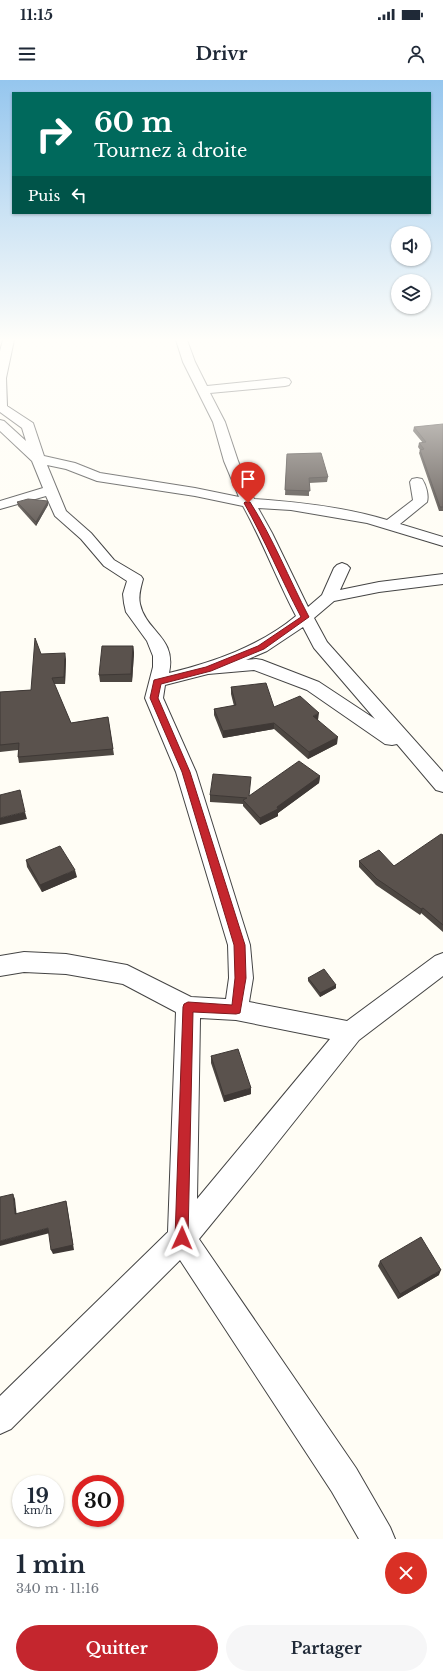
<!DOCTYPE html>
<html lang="fr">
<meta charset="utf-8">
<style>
body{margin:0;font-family:"Libre Baskerville",serif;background:#f6f6f7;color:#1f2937;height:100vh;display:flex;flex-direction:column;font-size:15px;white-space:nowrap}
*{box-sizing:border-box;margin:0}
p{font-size:13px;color:#747a83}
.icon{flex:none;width:22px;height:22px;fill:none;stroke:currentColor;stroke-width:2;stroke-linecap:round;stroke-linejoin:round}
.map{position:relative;height:1459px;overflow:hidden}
.details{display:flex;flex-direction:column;background:#fff;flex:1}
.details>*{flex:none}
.top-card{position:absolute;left:12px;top:12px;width:419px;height:122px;border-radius:0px;box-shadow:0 1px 3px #0004;background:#00695c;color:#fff;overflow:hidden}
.tools{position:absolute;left:391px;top:146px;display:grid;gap:8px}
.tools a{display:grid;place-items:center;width:40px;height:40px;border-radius:50%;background:#fff;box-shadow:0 1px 3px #0004;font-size:20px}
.speed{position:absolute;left:12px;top:1395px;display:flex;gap:8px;font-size:20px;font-weight:700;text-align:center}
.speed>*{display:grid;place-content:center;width:52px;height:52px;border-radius:50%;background:#fff;box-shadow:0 1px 3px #0004;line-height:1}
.speed small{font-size:10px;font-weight:400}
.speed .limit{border:6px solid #d22;background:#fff;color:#111}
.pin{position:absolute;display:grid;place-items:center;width:34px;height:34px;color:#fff;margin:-41px -17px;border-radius:50% 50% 50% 0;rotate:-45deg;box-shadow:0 0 4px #0007}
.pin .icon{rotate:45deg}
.me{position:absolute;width:44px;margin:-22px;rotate:1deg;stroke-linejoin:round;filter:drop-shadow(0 0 3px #0008)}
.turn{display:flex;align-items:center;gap:14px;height:84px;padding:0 16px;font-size:18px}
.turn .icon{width:52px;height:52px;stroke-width:2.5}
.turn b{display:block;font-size:28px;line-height:34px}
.then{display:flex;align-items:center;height:38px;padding:0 16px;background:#0003;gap:8px;font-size:15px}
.round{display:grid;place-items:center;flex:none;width:42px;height:42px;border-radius:21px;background:#f6f6f7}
.head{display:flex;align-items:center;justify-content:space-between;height:68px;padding:0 16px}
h1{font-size:24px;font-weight:700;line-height:30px}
.cta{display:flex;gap:8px;margin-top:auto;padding:8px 16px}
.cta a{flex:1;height:46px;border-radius:24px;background:#c4262e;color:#fff;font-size:16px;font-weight:700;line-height:46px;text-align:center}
.cta a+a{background:#f6f6f7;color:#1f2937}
.status{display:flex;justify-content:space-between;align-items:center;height:28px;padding:0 20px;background:#fff;direction:ltr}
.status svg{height:11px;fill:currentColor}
header{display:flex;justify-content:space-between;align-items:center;height:52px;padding:0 16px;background:#fff;font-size:18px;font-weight:700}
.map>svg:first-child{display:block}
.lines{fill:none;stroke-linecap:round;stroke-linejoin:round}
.minor-casing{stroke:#444;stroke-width:2}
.minor{fill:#fff;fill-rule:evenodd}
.wall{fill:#4d4742}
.shaded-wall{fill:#3f3936}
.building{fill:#5a524d;stroke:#3f3936}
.route{fill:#c4262e;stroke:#7f191e}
</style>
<div class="status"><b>11:15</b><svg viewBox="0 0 49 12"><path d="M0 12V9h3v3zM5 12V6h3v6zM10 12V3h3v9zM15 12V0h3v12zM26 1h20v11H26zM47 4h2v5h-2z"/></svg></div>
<header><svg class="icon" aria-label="menu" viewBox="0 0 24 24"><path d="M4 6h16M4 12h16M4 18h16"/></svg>Drivr<svg class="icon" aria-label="person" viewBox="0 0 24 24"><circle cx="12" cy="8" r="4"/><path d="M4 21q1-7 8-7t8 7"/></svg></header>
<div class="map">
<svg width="443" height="1459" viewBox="0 0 443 1459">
<rect width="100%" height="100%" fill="#fffdf5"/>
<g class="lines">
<g class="minor-casing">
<path id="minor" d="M3 260H14L6 298 7 326 33 343 44 376 75 383 100 393 195 408 239 417 224 381 213 342 183 282 176 260H187L195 282 207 306 285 298 289 299 291 302 289 305 285 306 210 313 225 342 238 381 254 419C298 422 345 427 387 440L413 420 410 402 412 399 417 398 422 399C426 405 429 415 427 422L400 444 443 457V466L367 443 291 430 258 428 272 453 308 527 322 515 334 488 337 485 342 483 347 485 350 488 340 510 379 502 443 494V504L379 512 334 521 314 538 327 562 443 692V712L436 710 397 664 392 665 385 664 307 610 254 590 208 594 165 605 163 618 196 692 250 865 253 898 249 922 347 941 435 876 443 873V896L359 960 258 1087 199 1159 356 1388 390 1447 395 1459H359L332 1412 180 1180 11 1349 0 1354V1316L168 1152 176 932 123 904 66 894 24 892 0 896V876L24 872 66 874 127 885 191 917 226 919 229 898 228 865 176 692 145 618 153 587V576L147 561 126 532 124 523 123 514 127 501 104 486 81 459 55 436 46 416 0 429V421L43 408 32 381 0 351V340L4 341 26 361 22 348 0 332V271ZM47 385 66 389 97 401 195 416 243 426C263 462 277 500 296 536 260 566 214 582 169 593 177 557 146 552 140 524 138 515 141 507 143 499L141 496 114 480 91 453 66 431ZM303 547 314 568 375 639 319 602 262 580 256 579 246 580 267 571ZM200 938 236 940 330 959 197 1119Z"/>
</g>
<use href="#minor" class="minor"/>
</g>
<g class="wall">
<polygon points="443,345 443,431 439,431 419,373 420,370 418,367 419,363 423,363 413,351 414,347"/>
<polygon points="287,374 328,397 327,402 309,403 309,416 285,415"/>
<polygon points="48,421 48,425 36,446 18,426 17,422"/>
<polygon points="133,566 134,573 132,602 100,602 99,595"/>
<polygon points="41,574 66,579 65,604 54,604 71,643 108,637 114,675 19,683 18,677 18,670 0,672 0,612 31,610"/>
<polygon points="231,607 274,627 318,640 317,640 337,664 308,679 274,649 223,658 214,635 214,629 234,626 231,614"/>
<polygon points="320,696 319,703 278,733 278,736 260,745 243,726 243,724 210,722 210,715 249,716"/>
<polygon points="443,755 443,852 421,833 420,835 376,805 359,787 359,781 394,786"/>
<polygon points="26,780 77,797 42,812 27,787"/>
<polygon points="308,898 336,905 336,908 320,917 308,901"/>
<polygon points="211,976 251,1014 224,1022 211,983"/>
<polygon points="380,1181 439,1195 398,1219 378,1186"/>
</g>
<g class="shaded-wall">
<polygon points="48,421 48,425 36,446 36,442"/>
<polygon points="133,566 134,573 132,602 131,594"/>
<polygon points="65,573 66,579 65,604 64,597"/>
<polygon points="319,633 318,640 312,642 313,636"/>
<polygon points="274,643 274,649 223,658 223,651"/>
<polygon points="338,657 337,664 308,679 309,672"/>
<polygon points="320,696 319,703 278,733 278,736 260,745 260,738 277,727"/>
<polygon points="25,732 27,739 0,745 0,738"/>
<polygon points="75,790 77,797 42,812 40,805"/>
<polygon points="423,828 421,833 420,835 421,829"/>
<polygon points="336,905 336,908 320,917 320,913"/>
<polygon points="251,1008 251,1014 224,1022 224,1016"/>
<polygon points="13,1114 15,1119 17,1138 15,1134"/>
<polygon points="66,1121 67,1126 74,1170 53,1174 51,1170"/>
<polygon points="48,1148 50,1153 0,1166 0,1161"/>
<polygon points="441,1190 439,1195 398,1219 400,1214"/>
</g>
<g class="building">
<polygon points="443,344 443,427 440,427 420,370 424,369 419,363 426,362 414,347"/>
<polygon points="321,373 328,397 309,398 310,411 285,410 287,374"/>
<polygon points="28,419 48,421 36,442 17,422"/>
<polygon points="35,558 41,574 65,573 64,597 52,598 71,643 108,637 113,669 18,677 19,663 0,665 0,612 31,610"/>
<polygon points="102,566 133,566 131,594 99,595"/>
<polygon points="266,603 274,627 300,616 319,633 313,636 338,657 309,672 274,643 223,651 214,629 236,625 231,607"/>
<polygon points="299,681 320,696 277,727 278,729 260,738 243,720 247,718 210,715 213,694 251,697 249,716"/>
<polygon points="20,710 25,732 0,738 0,715"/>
<polygon points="441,754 443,755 443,845 423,828 421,829 377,799 359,781 379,770 394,786"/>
<polygon points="60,766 75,790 40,805 26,780"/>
<polygon points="324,889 336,905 320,913 308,898"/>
<polygon points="238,969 251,1008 224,1016 211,976"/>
<polygon points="13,1114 15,1134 66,1121 73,1165 51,1170 48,1148 0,1161 0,1117"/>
<polygon points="421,1157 441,1190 400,1214 380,1181"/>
</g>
<linearGradient id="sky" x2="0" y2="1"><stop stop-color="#95c6ee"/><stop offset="0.56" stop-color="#fffefa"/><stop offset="1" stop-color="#fffefa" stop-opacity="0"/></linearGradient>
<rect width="443" height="464" fill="url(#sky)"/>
<path class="route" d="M245 422H250C273 458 289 499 309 537L264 569 211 591 161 604 158 618 190 692 245 865 246 898 240 933 236 934 193 932 188 1158 186 1162 182 1164 177 1162 175 1158 183 927 184 924 188 922 232 925 235 898 234 865 182 692 150 618 154 600 206 587 258 566 301 537C281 499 265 460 244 423Z"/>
</svg>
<div class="tools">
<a><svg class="icon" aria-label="sound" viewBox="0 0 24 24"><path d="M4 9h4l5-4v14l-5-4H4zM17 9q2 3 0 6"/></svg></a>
<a><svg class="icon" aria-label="layers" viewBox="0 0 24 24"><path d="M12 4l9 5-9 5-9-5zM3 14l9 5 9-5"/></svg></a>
</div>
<div class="speed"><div>19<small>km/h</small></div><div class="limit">30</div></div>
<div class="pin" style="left:248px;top:423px;background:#d93025"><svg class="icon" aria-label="arrive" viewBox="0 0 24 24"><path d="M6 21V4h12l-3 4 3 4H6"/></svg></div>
<svg class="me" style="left:182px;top:1158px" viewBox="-20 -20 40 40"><path d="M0-17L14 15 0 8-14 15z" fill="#c4262e" stroke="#fff" stroke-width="4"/></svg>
<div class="top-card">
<div class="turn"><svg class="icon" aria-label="right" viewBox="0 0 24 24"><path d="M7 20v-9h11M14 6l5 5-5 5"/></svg><div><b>60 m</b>Tournez à droite</div></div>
<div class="then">Puis<svg class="icon" aria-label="left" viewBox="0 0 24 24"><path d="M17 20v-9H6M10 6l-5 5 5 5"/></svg></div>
</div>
</div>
<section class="details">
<div class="head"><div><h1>1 min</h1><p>340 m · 11:16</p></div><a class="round" style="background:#d93025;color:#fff"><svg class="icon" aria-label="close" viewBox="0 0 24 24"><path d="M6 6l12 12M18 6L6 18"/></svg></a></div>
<div class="cta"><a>Quitter</a><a>Partager</a></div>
</section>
